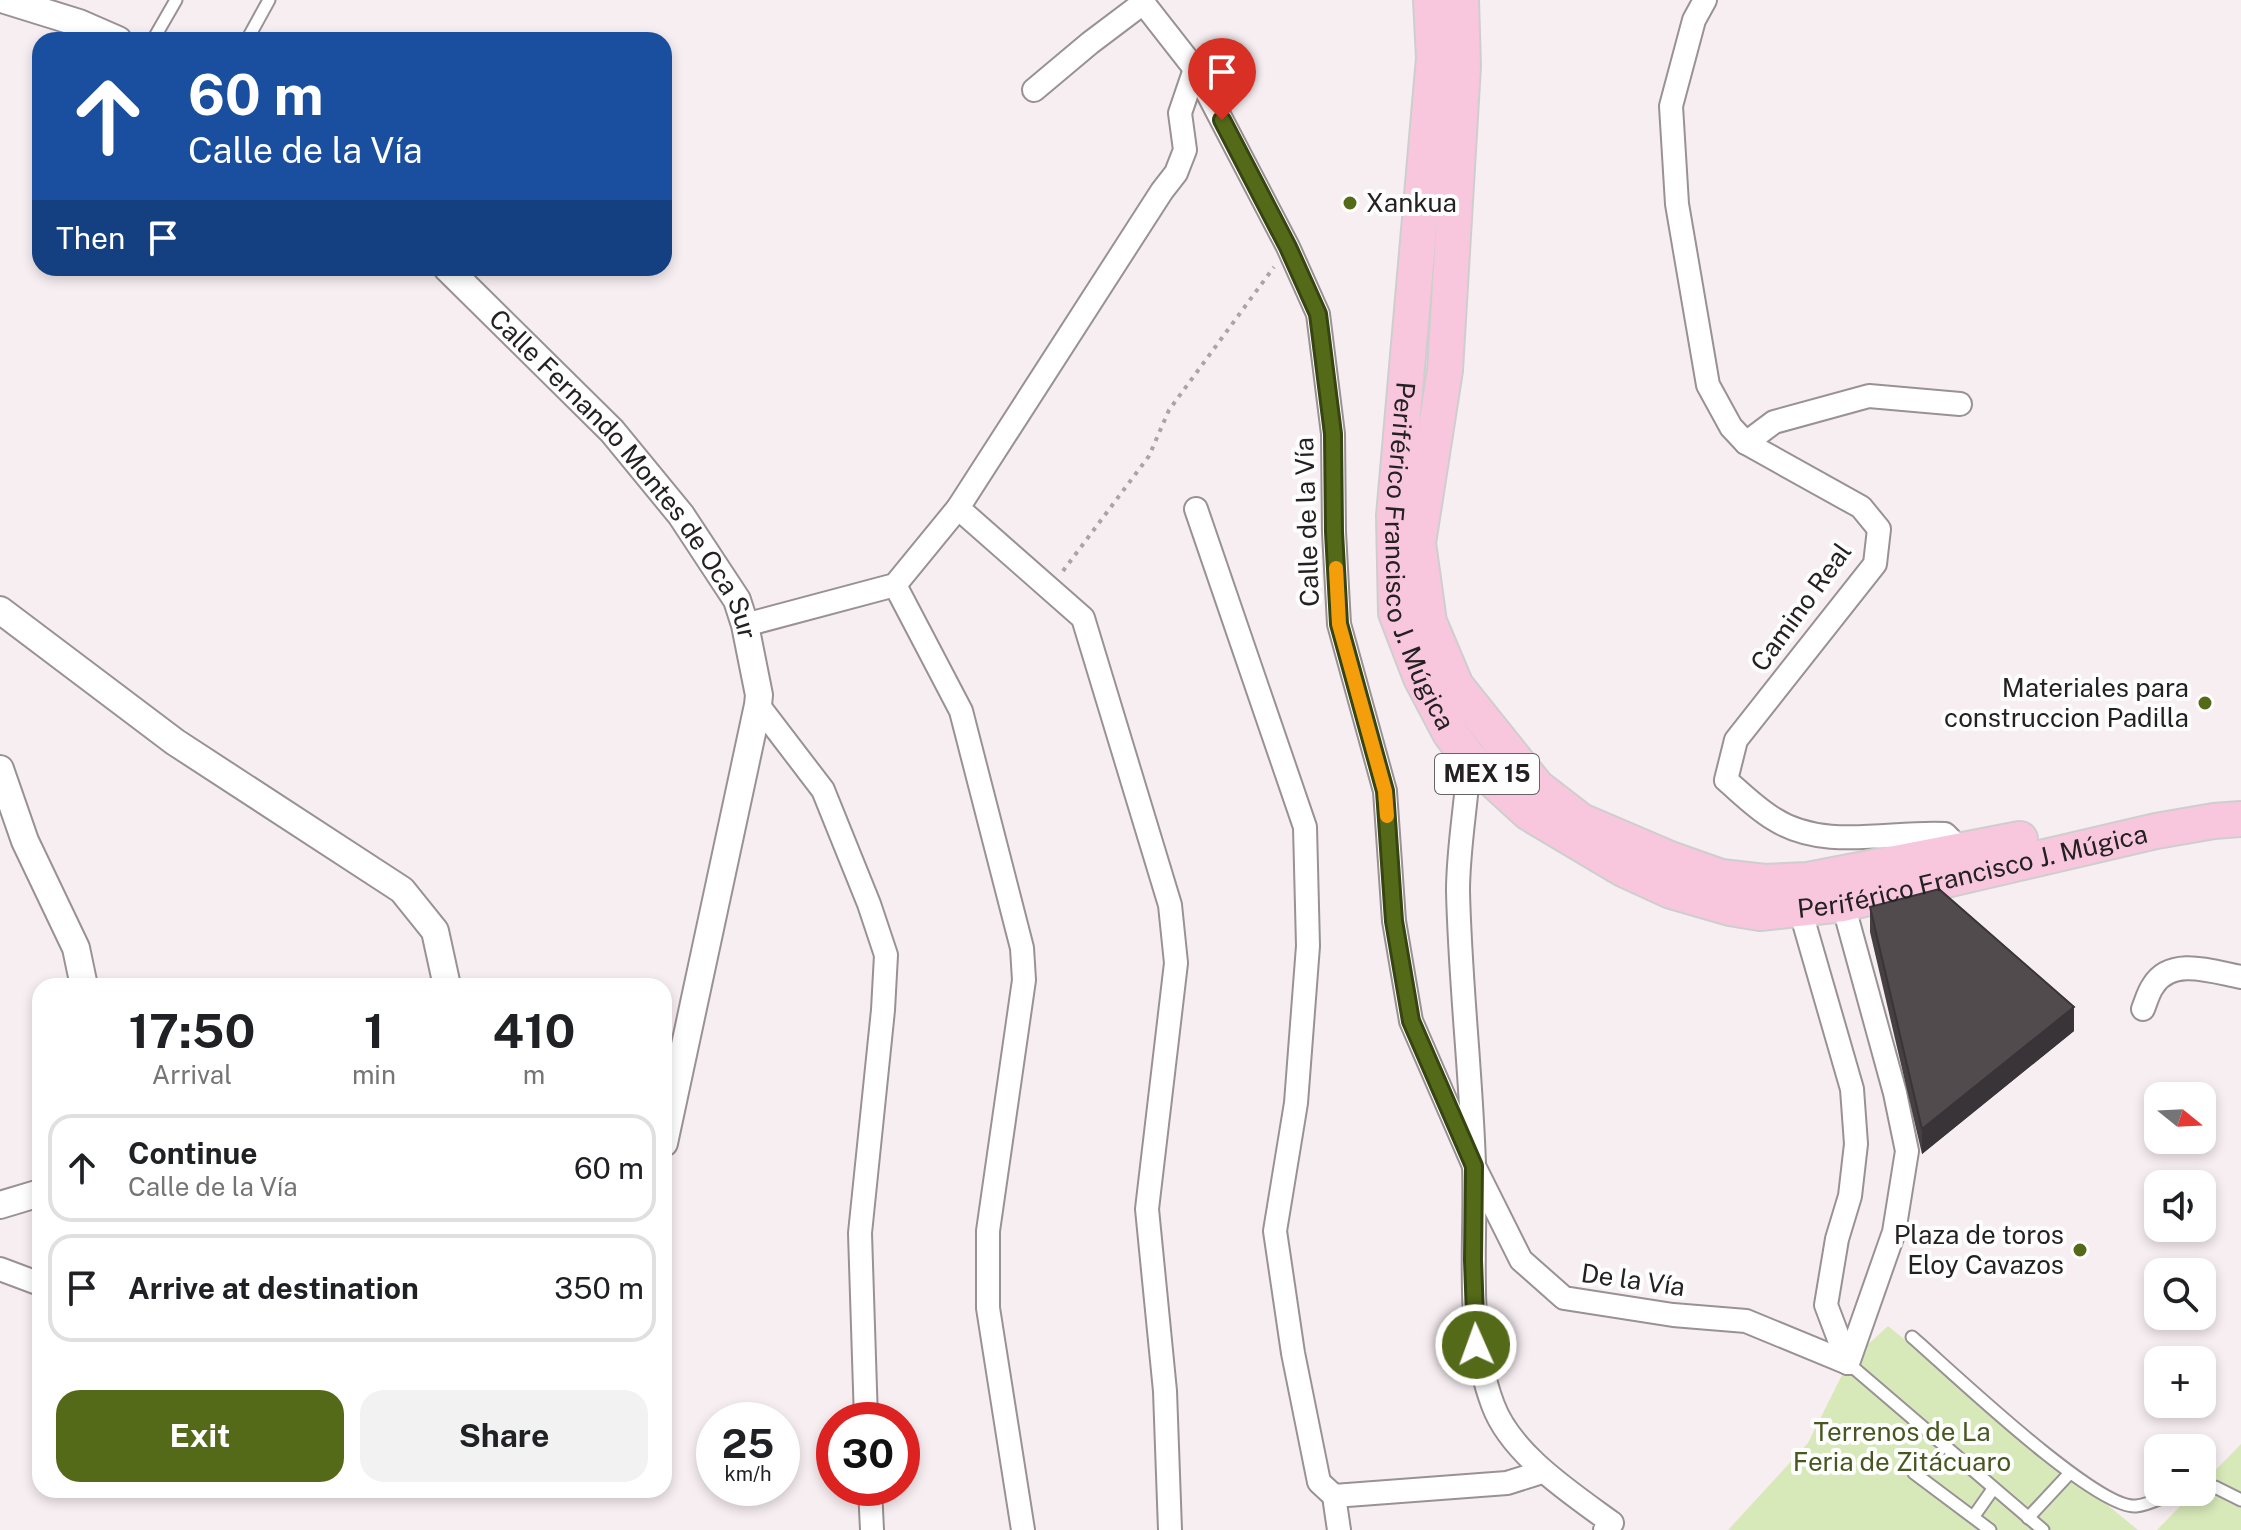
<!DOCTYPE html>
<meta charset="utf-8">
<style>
body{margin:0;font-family:"Public Sans",sans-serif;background:#f2f2f2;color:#202124;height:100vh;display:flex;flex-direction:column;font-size:30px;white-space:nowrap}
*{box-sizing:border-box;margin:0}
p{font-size:26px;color:#757577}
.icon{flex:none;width:44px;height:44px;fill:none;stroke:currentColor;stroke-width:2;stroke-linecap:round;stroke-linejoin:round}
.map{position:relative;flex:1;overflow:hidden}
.side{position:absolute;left:32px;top:978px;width:640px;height:520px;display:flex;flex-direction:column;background:#fff;border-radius:24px;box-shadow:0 4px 12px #0003}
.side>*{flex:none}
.banner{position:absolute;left:32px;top:32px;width:640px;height:244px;border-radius:24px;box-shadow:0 4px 12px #0003;background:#1a4fa0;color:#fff;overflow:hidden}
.needle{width:52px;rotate:108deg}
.buttons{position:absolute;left:2144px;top:1082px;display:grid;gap:16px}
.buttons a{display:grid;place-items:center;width:72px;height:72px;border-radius:16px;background:#fff;box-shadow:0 4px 12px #0003;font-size:40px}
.speed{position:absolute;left:696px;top:1402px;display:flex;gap:16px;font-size:40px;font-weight:700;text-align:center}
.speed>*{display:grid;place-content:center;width:104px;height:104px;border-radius:50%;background:#fff;box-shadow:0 4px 12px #0003;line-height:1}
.speed small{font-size:20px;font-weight:400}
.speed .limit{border:12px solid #d22;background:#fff;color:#111}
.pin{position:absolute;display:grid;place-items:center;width:68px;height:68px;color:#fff;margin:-82px -34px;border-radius:50% 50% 50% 0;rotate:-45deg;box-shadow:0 0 8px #0007}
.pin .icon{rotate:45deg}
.me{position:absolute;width:88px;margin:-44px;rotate:358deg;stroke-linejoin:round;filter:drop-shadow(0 0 6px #0008)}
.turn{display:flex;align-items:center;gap:28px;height:168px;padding:0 24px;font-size:36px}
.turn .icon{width:104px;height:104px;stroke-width:2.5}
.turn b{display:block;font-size:56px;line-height:68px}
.then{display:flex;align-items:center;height:76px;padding:0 24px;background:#0003;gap:16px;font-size:30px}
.eta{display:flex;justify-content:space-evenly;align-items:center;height:136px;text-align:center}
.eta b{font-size:48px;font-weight:700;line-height:56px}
.cta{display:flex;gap:16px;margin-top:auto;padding:16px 24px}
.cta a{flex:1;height:92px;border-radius:24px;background:#556a19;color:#fff;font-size:32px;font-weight:700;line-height:92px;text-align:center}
.cta a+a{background:#f2f2f2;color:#202124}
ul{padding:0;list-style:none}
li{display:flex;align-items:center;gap:24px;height:108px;margin:0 16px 12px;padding:0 8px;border:4px solid #e0e0e0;border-radius:24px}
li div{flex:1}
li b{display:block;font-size:30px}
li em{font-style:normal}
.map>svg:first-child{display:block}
.park{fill:#d8e9b9}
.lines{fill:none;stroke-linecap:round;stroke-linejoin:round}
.service-casing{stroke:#999194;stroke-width:15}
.minor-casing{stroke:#999194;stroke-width:26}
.tertiary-casing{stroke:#999194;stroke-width:30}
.primary-casing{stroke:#cfcece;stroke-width:38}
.path{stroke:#aba4a6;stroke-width:4;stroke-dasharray:4 6;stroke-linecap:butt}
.service{stroke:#fff;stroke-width:11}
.minor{stroke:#fff;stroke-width:22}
.tertiary{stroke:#fff;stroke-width:26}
.primary{stroke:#f8c7dd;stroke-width:34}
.wall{fill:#474043}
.shaded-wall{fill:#393437}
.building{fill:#524b4e;stroke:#393437;stroke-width:2}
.route-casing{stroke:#374510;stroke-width:20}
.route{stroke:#556a19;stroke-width:14}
.slow{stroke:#f59e0b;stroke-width:14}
.poi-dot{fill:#556a19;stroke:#fefefe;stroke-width:3}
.labels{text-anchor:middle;stroke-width:8;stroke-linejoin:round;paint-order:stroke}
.shield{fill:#fefefe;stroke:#656364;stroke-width:2}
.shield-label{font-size:24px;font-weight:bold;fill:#242122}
.poi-label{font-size:26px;fill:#242122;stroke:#fefefe;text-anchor:end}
.street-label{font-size:26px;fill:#242122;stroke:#fefefe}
.park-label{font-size:26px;fill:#47571f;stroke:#fefefe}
</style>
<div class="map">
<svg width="2241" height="1530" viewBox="0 0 2241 1530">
<rect width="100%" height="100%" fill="#f7eef1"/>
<g class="park">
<polygon points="1888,1326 2138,1530 1728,1530 1808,1443 1848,1363"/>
<polygon points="2241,1444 2241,1530 2157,1530 2194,1492 2202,1492 2202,1484"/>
</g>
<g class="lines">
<g class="service-casing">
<g id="service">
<polyline points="153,40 176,0"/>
<polyline points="247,40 269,0"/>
<path d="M1912 1337C1948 1368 2096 1510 2136 1506 2149 1505 2164 1496 2177 1492"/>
<polyline points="1848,1363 2043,1530"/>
<polyline points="1914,1473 1990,1530"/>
<polyline points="2202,1487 2215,1487 2241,1500"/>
<polyline points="1974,1516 1993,1489"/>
<polyline points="2028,1518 2069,1474"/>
</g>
</g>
<g class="minor-casing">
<g id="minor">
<polyline points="1141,0 1195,69 1288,247 1318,314 1333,434 1334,532 1339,624 1385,791 1394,921 1411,1021 1474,1166 1521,1260 1564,1298 1673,1315 1746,1321 1848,1363"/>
<path d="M1705 0 1694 20 1671 106 1677 204 1708 385 1731 427 1746 443 1861 507 1879 529 1875 564 1736 740 1726 780C1742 794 1757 809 1774 819 1824 851 1890 831 1945 834L1962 851"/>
<polyline points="1034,90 1090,43 1143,3"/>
<polyline points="1746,443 1774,422 1869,396 1960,404"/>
<polyline points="958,508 1083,618 1170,905 1176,963 1147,1209 1165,1391 1170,1530"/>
<polyline points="1196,509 1305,827 1308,946 1296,1103 1275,1231 1293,1353 1319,1482 1334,1496 1339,1530"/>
<polyline points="895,585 961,711 1022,948 1024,980 988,1231 988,1308 1023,1530"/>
<polyline points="745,625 895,585 958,508 1162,191 1176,173 1185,150 1180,113 1195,69"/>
<polyline points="758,705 823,790 869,904 886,955 883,1010 860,1233 866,1420"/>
<path d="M1469 758C1467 802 1458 847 1458 891 1460 982 1471 1073 1474 1164 1477 1245 1464 1328 1493 1405 1511 1454 1571 1493 1612 1523L1605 1530"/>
<polyline points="1843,904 1895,1093 1907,1151 1894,1232 1848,1363"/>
<polyline points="1800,909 1852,1089 1856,1144 1850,1196 1837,1239 1826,1305 1848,1363"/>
<path d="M2143 1009C2146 1002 2148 993 2153 986 2171 956 2214 972 2241 977"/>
<polyline points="0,1269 40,1284"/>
<polyline points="870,1488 872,1530"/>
<polyline points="1334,1496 1507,1483 1542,1472"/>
</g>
</g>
<g class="tertiary-casing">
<g id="tertiary">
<polyline points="5,0 79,23 118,40"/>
<path id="s1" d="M447 268 612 431 681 515 737 600 745 625 759 695 758 705 664 1143"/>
<polyline points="0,610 175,742 402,890 435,931 447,986"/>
<polyline points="0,769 25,841 76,948 84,986"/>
<polyline points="0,1205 40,1193"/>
</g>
</g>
<g class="primary-casing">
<g id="primary">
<path id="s2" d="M1431 0 1434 58 1394 516 1396 613 1421 678 1450 733 1469 758 1529 813 1623 869 1671 891 1730 908 1760 913 1843 904 2156 831 2214 821 2241 819"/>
<polyline points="1461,0 1463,66 1445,370 1418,543 1429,622 1456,686 1537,787 1581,821 1670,859 1721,877 1765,882 1808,880 2020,839"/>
</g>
</g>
<polyline class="path" points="1063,571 1149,456 1169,410 1274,267"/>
<use href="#service" class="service"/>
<use href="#minor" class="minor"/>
<use href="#tertiary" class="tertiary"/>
<use href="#primary" class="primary"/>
</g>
<polygon class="wall" points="1870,907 2074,1031 1922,1154 1870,932"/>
<polygon class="shaded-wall" points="2074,1007 2074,1031 1922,1154 1922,1129"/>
<polygon class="building" points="1939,889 2074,1007 1922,1129 1870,907"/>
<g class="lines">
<g class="route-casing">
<polyline id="route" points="1222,120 1288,247 1318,314 1333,434 1334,532 1339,624 1385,791 1394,921 1411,1021 1474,1166 1473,1260 1476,1345"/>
</g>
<use href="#route" class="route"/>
<polyline class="slow" points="1336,568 1339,624 1385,791 1387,816"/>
</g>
<g class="poi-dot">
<circle cx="1350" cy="203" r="8"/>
<circle cx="2205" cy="703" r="8"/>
<circle cx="2080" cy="1250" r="8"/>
</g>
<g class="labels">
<rect class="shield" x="1435" y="754" width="104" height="40" rx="6"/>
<g class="shield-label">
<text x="1487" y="782">MEX 15</text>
</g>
<g class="poi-label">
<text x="1366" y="212" text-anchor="start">Xankua</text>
<text x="2189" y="697">Materiales para<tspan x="2189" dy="30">construccion Padilla</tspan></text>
<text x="2064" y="1244">Plaza de toros<tspan x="2064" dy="30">Eloy Cavazos</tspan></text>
</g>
<g class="street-label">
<text dy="9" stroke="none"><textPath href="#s1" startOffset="274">Calle Fernando Montes de Oca Sur</textPath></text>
<text transform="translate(1307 522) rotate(-92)" y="9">Calle de la Vía</text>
<text dy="9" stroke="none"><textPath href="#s2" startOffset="562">Periférico Francisco J. Múgica</textPath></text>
<text transform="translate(1801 607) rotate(-54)" y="9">Camino Real</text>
<text dy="9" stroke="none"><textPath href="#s2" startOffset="1330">Periférico Francisco J. Múgica</textPath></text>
<text transform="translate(1633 1280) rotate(8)" y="9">De la Vía</text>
</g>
<g class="park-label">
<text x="1902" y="1441">Terrenos de La<tspan x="1902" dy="30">Feria de Zitácuaro</tspan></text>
</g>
</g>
</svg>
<div class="buttons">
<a><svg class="needle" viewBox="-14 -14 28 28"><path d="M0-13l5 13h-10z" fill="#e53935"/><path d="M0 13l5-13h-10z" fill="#757577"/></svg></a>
<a><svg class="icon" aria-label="sound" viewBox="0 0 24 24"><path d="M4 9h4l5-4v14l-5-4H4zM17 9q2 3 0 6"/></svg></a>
<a><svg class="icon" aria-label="search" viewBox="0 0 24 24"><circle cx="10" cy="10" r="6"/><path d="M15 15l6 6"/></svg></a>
<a>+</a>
<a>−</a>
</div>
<div class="speed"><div>25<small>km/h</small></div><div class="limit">30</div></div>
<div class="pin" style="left:1222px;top:120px;background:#d93025"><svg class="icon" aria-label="arrive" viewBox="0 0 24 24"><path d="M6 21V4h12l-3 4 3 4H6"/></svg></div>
<svg class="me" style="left:1476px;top:1345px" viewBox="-20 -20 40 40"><circle r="17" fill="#556a19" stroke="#fff" stroke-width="3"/><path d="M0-11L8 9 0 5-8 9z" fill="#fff"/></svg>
<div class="banner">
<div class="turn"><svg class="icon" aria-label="ahead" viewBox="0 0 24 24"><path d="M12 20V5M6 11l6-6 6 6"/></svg><div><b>60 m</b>Calle de la Vía</div></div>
<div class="then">Then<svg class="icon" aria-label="arrive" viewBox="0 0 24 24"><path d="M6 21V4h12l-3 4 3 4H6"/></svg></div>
</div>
<section class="side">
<div class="eta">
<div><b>17:50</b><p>Arrival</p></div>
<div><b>1</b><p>min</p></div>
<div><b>410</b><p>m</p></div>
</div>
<ul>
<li><svg class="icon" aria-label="ahead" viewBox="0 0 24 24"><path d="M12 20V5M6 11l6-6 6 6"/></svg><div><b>Continue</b><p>Calle de la Vía</p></div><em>60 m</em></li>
<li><svg class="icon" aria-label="arrive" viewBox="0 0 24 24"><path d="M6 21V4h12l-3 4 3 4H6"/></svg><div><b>Arrive at destination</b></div><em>350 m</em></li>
</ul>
<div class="cta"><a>Exit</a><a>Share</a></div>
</section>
</div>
